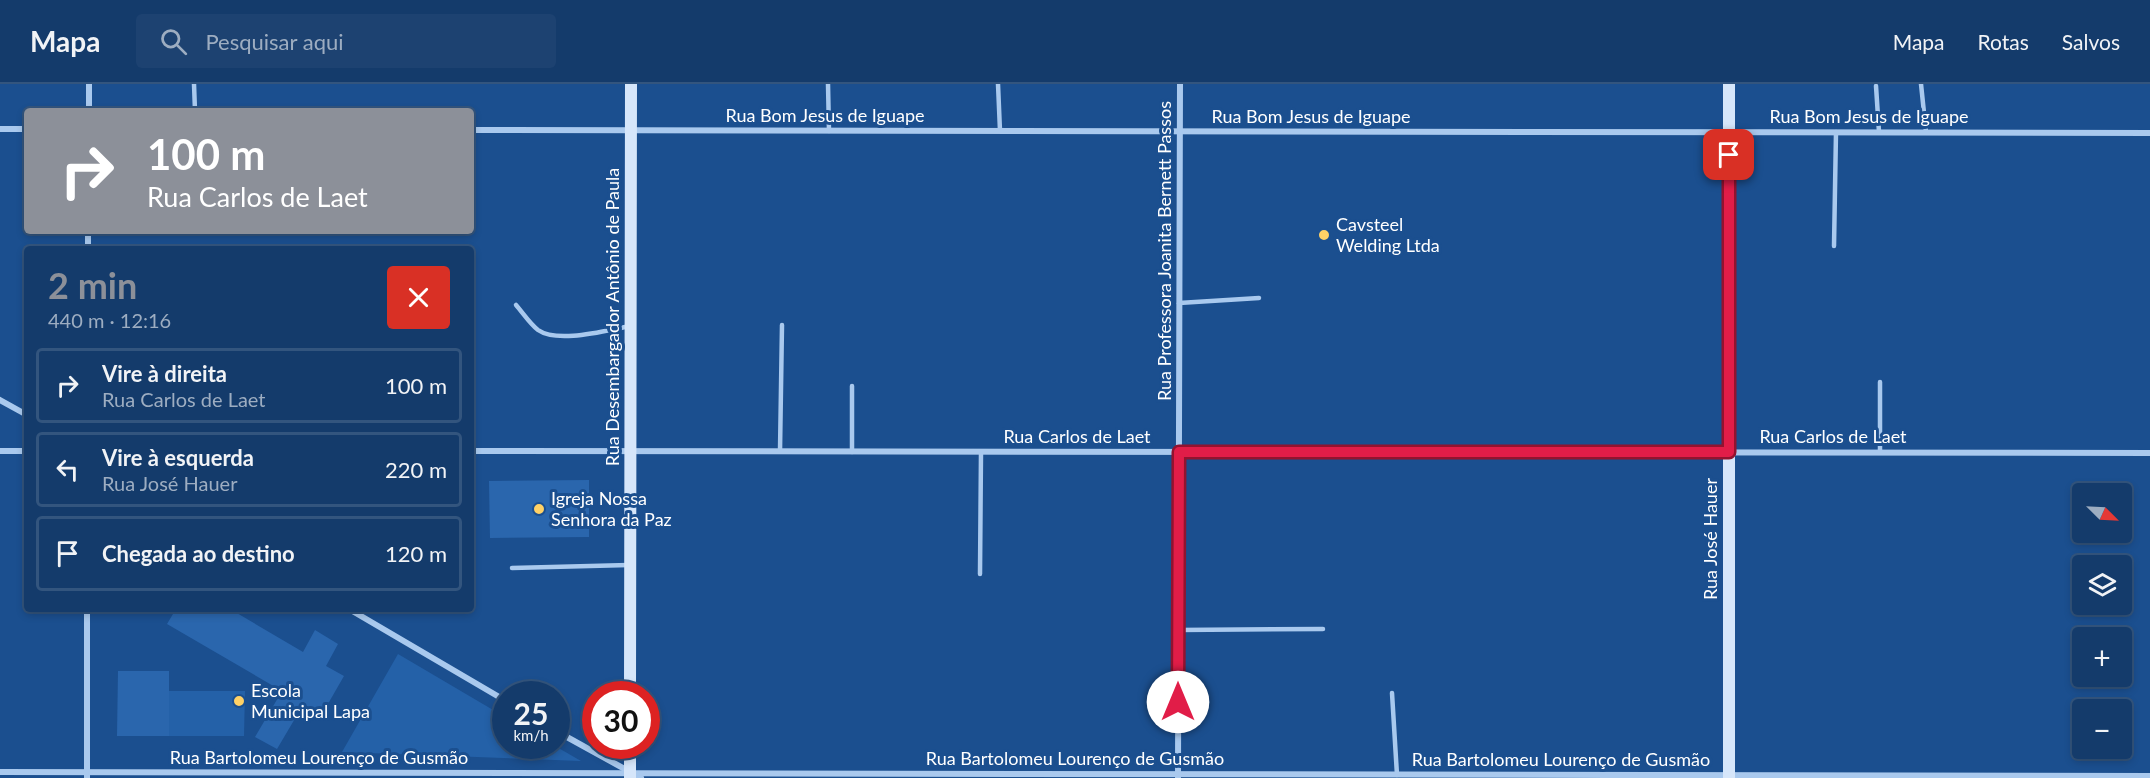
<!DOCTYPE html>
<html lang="pt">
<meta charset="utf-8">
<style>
body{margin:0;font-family:Lato,sans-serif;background:#1d4271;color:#f1f3f6;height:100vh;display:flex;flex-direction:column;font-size:22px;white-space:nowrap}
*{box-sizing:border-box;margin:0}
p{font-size:20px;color:#9dadc1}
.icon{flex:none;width:33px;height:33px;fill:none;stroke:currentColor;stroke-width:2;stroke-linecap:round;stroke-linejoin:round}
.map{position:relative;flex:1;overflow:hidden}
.details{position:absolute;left:24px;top:162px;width:450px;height:366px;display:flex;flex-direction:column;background:#143b6b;border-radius:6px;box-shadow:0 3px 9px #0003,0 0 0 2px #33557e}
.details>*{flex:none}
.banner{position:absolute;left:24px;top:24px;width:450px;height:126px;border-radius:6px;box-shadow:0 3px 9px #0003,0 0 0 2px #33557e;background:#8c9099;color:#fff;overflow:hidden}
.needle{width:39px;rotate:114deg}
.buttons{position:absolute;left:2072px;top:399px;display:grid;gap:12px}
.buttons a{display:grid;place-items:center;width:60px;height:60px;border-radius:6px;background:#143b6b;box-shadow:0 3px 9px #0003,0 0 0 2px #33557e;font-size:30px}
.speed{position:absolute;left:492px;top:597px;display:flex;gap:12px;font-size:30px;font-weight:700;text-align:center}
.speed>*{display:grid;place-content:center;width:78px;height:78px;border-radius:50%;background:#143b6b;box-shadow:0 3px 9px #0003,0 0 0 2px #33557e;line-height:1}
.speed small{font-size:15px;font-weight:400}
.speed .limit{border:9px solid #d22;background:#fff;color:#111}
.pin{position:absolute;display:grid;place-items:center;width:51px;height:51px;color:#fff;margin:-26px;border-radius:12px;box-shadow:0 3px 9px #0006}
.me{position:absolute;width:66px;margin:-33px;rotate:0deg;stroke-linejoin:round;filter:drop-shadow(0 0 4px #0008)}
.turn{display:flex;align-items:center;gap:21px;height:126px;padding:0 24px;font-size:27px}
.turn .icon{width:78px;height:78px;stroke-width:2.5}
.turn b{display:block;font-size:42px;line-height:51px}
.round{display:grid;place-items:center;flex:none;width:63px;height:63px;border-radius:6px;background:#1d4271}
.summary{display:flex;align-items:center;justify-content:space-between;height:102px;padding:0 24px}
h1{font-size:36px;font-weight:700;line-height:45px;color:#8c9099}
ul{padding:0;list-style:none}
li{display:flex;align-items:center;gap:18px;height:75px;margin:0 12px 9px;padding:0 12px;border:3px solid #33557e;border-radius:6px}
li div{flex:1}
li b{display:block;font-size:22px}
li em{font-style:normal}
header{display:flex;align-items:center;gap:36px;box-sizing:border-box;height:84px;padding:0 30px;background:#143b6b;border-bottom:2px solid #33557e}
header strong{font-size:28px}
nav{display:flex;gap:33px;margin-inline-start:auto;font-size:21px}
.search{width:420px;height:54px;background:#1d4271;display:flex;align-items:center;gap:15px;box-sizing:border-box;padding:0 21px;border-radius:6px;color:#9dadc1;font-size:22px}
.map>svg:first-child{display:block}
.green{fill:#2461a8}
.building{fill:#2a66ad}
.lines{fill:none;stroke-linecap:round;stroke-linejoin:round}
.lane{stroke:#a9c9ee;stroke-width:4.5}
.street{stroke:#a9c9ee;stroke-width:6}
.secondary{stroke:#d6e6fa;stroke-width:12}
.route-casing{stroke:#92132f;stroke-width:15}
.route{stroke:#e11d48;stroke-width:10}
.poi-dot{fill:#ffd166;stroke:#1b4f8f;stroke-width:2}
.labels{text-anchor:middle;stroke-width:6;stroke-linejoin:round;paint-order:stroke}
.street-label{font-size:18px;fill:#fff;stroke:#1b4f8f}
.poi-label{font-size:18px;fill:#fff;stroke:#1b4f8f;text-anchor:start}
</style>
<header>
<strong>Mapa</strong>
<div class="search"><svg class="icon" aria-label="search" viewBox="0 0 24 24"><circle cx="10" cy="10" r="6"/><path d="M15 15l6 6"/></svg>Pesquisar aqui</div>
<nav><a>Mapa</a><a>Rotas</a><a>Salvos</a></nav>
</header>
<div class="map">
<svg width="2150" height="694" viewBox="0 0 2150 694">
<rect width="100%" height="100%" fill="#1b4f8f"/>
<g class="green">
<polygon points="398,570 505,633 506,662 555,662 581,677 342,668"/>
<polygon points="169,607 245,607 244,652 169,652"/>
</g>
<g class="building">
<polygon points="589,396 589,453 490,454 489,397"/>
<polygon points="176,525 230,525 303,568 315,546 338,560 326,582 344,592 321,632 303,621 277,665 255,653 282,607 167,540"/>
<polygon points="118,587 169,587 169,652 117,652"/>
</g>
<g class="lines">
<g class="lane">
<polyline points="194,0 195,27"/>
<polyline points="828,0 829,47"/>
<polyline points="998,0 1000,47"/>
<polyline points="1921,0 1926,48"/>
<polyline points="1876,2 1879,48"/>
<polyline points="1834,162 1836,48"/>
<polyline points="1179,219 1259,214"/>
<path d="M516 221C523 229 530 240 538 246 558 260 607 246 631 242"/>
<polyline points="1880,298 1880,368"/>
<polyline points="852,302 852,368"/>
<polyline points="780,367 782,241"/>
<polyline points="512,484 629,481"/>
<polyline points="980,490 981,368"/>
<polyline points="1178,546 1323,545"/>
<polyline points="1392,609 1397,691"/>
</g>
<g class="street">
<polyline points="89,27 89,0"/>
<polyline points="0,45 27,45"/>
<polyline points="471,46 2150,49"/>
<polyline points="88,165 88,147"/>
<polyline points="0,316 27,331"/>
<polyline points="0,367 27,367"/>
<polyline points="471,367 2150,369"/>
<polyline points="349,525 506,617"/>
<polyline points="556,647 641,694"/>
<polyline points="0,688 2150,692"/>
<polyline points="1178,693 1180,0"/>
<polyline points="87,694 87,525"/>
</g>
<g class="secondary">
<polyline points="630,610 631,0"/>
<polyline points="630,694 630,662"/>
<polyline points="1729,694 1729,0"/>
</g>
</g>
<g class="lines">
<g class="route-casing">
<polyline id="route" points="1178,618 1179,368 1729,368 1729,71"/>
</g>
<use href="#route" class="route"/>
</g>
<g class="poi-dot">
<circle cx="1324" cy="151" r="6"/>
<circle cx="539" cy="425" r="6"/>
<circle cx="239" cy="617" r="6"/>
</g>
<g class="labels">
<g class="street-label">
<text x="825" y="38">Rua Bom Jesus de Iguape</text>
<text x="1311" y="39">Rua Bom Jesus de Iguape</text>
<text x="1869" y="39">Rua Bom Jesus de Iguape</text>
<text transform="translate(1165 167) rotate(-90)" y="6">Rua Professora Joanita Bernett Passos</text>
<text transform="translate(613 233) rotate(-90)" y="6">Rua Desembargador Antônio de Paula</text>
<text x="1077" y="359">Rua Carlos de Laet</text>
<text x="1833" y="359">Rua Carlos de Laet</text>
<text transform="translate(1711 455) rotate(-90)" y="6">Rua José Hauer</text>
<text x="319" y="680">Rua Bartolomeu Lourenço de Gusmão</text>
<text x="1075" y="681">Rua Bartolomeu Lourenço de Gusmão</text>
<text x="1561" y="682">Rua Bartolomeu Lourenço de Gusmão</text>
</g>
<g class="poi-label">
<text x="1336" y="147">Cavsteel<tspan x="1336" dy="21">Welding Ltda</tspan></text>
<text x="551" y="421">Igreja Nossa<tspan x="551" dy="21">Senhora da Paz</tspan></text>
<text x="251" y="613">Escola<tspan x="251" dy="21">Municipal Lapa</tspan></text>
</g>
</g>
</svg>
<div class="buttons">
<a><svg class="needle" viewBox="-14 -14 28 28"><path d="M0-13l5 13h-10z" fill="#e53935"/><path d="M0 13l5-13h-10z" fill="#9dadc1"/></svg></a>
<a><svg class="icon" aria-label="layers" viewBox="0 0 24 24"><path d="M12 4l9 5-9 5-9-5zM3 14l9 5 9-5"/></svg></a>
<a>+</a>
<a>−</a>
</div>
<div class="speed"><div>25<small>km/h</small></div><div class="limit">30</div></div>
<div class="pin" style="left:1729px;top:71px;background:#d93025"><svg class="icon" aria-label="arrive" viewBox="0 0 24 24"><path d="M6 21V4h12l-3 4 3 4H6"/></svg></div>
<svg class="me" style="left:1178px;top:618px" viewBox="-20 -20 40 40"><circle r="19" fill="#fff"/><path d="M0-13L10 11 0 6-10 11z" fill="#e11d48"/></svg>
<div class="banner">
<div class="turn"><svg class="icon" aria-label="right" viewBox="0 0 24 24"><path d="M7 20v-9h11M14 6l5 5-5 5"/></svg><div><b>100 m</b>Rua Carlos de Laet</div></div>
</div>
<section class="details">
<div class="summary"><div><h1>2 min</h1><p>440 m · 12:16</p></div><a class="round" style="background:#d93025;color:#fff"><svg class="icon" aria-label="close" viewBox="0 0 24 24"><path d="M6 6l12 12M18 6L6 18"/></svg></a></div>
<ul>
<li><svg class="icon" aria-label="right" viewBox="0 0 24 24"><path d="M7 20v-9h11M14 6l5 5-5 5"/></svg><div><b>Vire à direita</b><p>Rua Carlos de Laet</p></div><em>100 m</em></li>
<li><svg class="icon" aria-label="left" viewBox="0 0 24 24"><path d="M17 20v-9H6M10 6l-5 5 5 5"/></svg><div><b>Vire à esquerda</b><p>Rua José Hauer</p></div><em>220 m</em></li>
<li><svg class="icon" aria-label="arrive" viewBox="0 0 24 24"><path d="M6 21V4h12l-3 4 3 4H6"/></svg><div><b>Chegada ao destino</b></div><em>120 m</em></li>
</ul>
</section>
</div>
